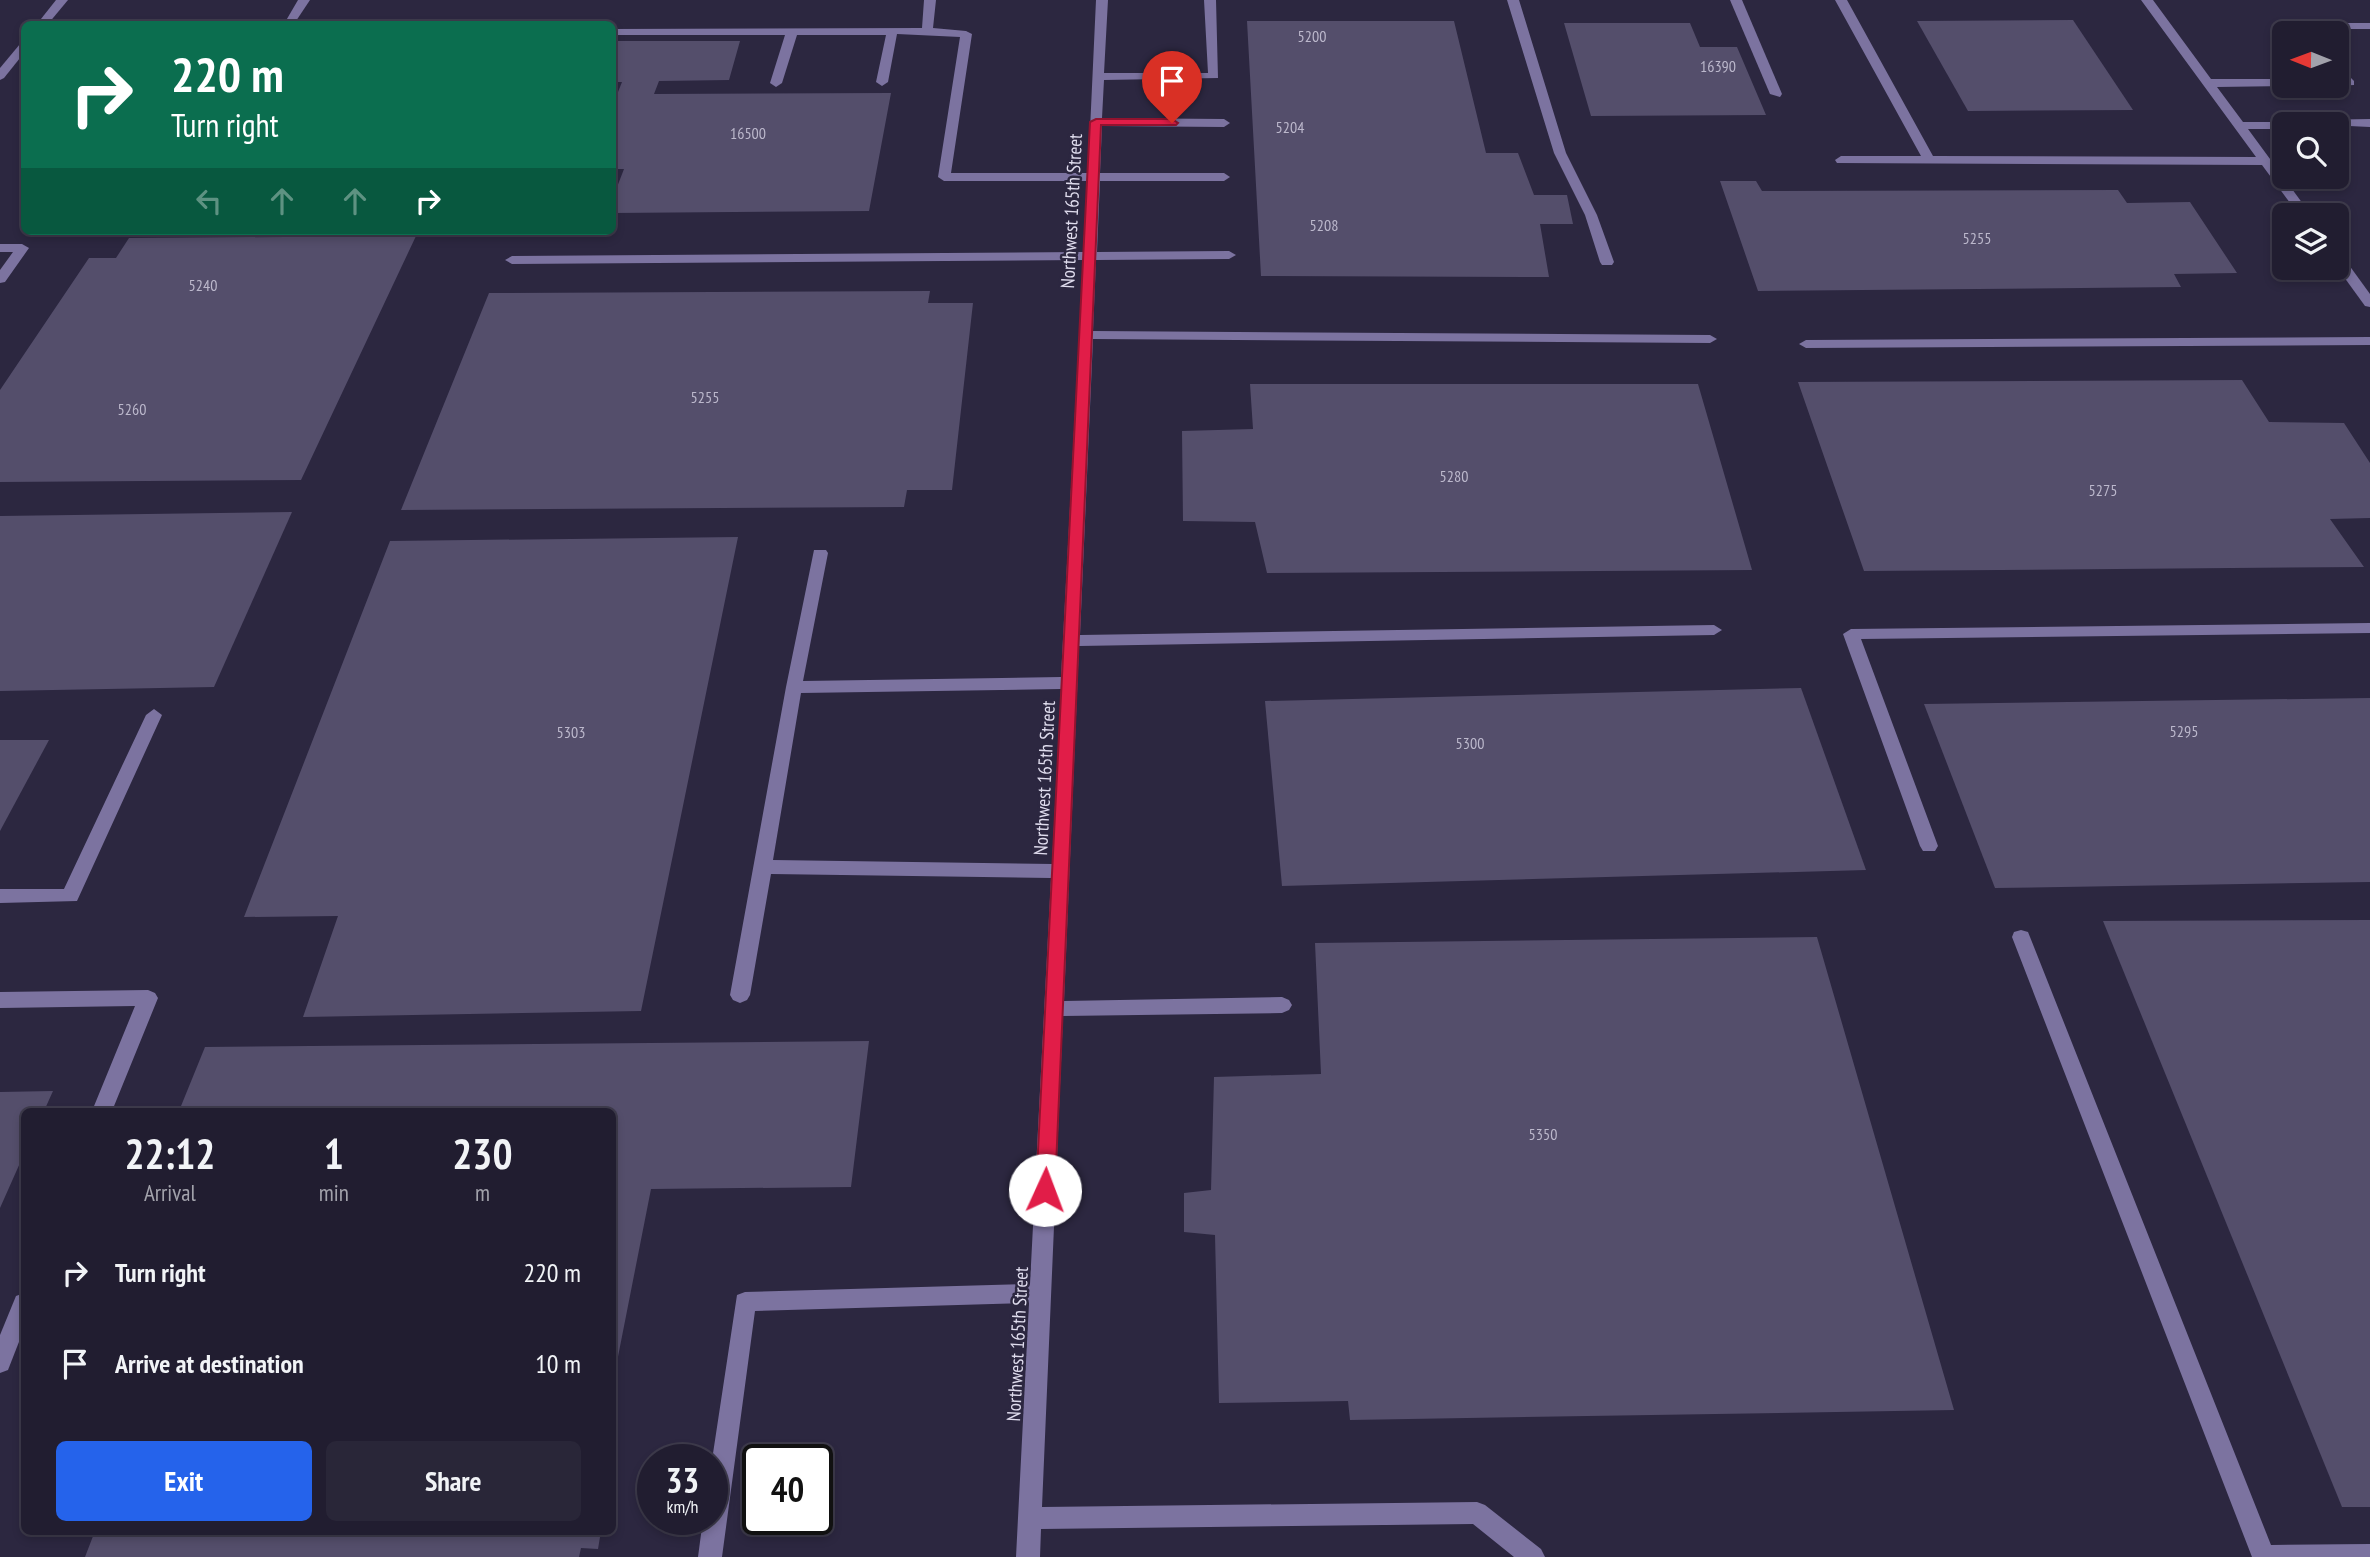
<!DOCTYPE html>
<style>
body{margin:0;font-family:"PT Sans Narrow",sans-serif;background:#292638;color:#f1f3f6;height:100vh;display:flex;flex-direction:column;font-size:26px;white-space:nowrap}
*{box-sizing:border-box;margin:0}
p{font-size:23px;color:#a2a2ab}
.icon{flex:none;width:38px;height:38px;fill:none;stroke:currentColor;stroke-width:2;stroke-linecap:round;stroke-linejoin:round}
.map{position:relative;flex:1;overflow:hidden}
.sheet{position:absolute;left:21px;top:1108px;width:595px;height:427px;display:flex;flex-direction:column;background:#211d30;border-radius:10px;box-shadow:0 4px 10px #0003,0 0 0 2px #3e3b4c}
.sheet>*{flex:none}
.guide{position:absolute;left:21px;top:21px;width:595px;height:214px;border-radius:10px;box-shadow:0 4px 10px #0003,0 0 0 2px #3e3b4c;background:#0b6e4f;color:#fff;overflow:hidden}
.needle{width:46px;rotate:271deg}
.fabs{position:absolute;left:2272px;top:21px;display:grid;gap:14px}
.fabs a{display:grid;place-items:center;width:77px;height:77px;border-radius:10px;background:#211d30;box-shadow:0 4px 10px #0003,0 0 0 2px #3e3b4c;font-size:35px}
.speed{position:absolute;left:637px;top:1444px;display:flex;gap:14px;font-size:35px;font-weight:700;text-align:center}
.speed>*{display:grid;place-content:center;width:91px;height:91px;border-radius:50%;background:#211d30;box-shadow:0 4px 10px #0003,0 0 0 2px #3e3b4c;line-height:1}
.speed small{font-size:18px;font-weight:400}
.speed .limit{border:4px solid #111;border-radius:10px;background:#fff;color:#111}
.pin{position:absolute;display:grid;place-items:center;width:60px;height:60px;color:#fff;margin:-72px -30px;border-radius:50% 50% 50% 0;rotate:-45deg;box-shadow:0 0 7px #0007}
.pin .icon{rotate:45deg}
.me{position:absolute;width:77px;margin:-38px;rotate:2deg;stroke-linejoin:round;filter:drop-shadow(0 0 5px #0008)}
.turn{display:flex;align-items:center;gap:24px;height:147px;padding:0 35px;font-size:32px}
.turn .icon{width:91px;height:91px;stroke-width:2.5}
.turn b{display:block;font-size:49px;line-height:60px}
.lanes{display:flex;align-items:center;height:66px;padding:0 35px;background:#0003;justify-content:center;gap:35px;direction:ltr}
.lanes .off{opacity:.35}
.eta{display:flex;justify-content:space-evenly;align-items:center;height:119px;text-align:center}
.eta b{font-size:42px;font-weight:700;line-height:49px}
.button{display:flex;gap:14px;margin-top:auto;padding:14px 35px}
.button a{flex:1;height:80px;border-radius:10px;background:#2563eb;color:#fff;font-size:28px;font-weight:700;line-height:80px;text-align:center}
.button a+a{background:#292638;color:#f1f3f6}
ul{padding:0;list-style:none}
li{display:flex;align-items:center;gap:21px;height:91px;padding:0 35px}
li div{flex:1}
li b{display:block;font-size:26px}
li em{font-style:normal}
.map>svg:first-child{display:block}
.building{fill:#544e6b}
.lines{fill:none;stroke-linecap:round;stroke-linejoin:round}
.minor{fill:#7c73a0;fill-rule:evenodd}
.route{fill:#e11d48;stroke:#92132f;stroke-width:2}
.labels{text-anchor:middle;stroke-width:5;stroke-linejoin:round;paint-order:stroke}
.number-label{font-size:16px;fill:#bcb8cc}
.street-label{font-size:19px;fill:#dfdced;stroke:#2c2740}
</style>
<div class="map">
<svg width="2370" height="1557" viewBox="0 0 2370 1557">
<rect width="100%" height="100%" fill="#2c2740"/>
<g class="building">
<polygon points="2073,20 2133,110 1968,111 1917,21"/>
<polygon points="1247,21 1454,21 1486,153 1518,153 1534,195 1567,195 1573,224 1540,224 1549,277 1261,276"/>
<polygon points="1564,23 1690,23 1700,47 1737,47 1766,115 1591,116"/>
<polygon points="612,41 740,41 729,80 659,81 654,94 891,93 869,211 612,213 612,200 624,169 612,169 612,97 616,97 622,82 612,82"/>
<polygon points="1720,181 1756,181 1762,191 2118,190 2127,203 2190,202 2237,273 2174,274 2181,287 1758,291"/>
<polygon points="416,236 301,480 0,482 0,390 89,258 116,258 129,238"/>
<polygon points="930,291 928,303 973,303 952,490 907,490 904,507 401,510 489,293"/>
<polygon points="2242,380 2269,422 2344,423 2370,463 2370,518 2330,519 2364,567 1864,571 1798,382"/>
<polygon points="1250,384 1698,384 1752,570 1267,573 1255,522 1183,521 1182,431 1253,429"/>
<polygon points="292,512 214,687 0,691 0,516"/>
<polygon points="738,537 641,1011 303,1017 338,916 244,917 390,541"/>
<polygon points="1801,688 1866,870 1282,886 1265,701"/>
<polygon points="2370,698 2370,882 1995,888 1924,704"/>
<polygon points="0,740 49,740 0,831"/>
<polygon points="2370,920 2370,1507 2342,1507 2103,921"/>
<polygon points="1817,937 1954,1410 1350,1420 1348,1401 1219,1403 1215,1235 1184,1232 1184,1193 1211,1190 1214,1077 1321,1074 1315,943"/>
<polygon points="869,1041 851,1187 651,1189 614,1377 612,1111 179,1111 205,1047"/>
<polygon points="53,1091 44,1111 24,1111 24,1154 0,1208 0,1092"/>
<polygon points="95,1531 601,1531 598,1549 581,1548 579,1557 85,1557"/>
</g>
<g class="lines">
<g class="minor">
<polygon points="56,0 68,0 48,24 37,24"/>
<polygon points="298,0 310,0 294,24 284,24"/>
<path d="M924 0H936L933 28 966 31 972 34 951 173H1088L1096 0H1108L1104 73H1208L1204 0H1216L1218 78 1104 80 1102 118 1224 119 1230 123 1224 127 1102 126 1100 173H1224L1230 177 1224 181H1100L1097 252 1229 251 1236 255 1229 259 1096 260 1093 331 1710 335 1717 339 1710 343 1093 339 1080 635 1714 625 1722 630 1714 635 1079 646 1064 1001 1282 997 1289 1000 1292 1005 1289 1010 1282 1013 1063 1016 1042 1507 1477 1502 1485 1505 1541 1549 1545 1557H1514L1473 1524 1041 1529 1040 1557H1016L1029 1303 755 1311 722 1557H698L703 1519H712V1460L737 1295 745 1292 1030 1284 1051 878 771 874 750 995 747 1000 740 1003 733 1000 730 995 786 687 814 550H826L828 553 803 681 1061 677 1083 260 512 264 505 260 512 256 1083 252 1087 181H944L938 177 960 37 897 34 888 82 882 86 876 82 886 35H797L782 83 776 87 770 83 785 35H612V29L922 28ZM1061 689 1052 864 773 860 801 693Z"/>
<polygon points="1507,0 1519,0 1566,153 1597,215 1614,262 1612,265 1602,265 1600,262 1585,215 1554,153"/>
<polygon points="1730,0 1742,0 1782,94 1780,97 1770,94"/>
<polygon points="1835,0 1847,0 1933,156 2256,157 2141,0 2153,0 2211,79 2284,79 2284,86 2287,86 2217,87 2243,122 2288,122 2290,124 2284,124 2284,129 2248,129 2311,215 2299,215 2262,165 1837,163 1835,160 1841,156 1921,156"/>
<polygon points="2303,23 2370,23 2370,29 2312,29 2314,33 2303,33 2297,26"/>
<polygon points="24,43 24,53 4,78 0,80 0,68 20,44"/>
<polygon points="2336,63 2354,81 2354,85 2333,86 2336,86 2336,79 2341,79 2336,74"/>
<polygon points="2370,119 2370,127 2307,124 2313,120"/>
<polygon points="0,244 22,244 29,248 5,282 0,283 0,270 13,252 0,252"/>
<polygon points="2336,253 2341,254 2370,294 2370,307 2365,306 2336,266"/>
<polygon points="2370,337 2370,345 1806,348 1799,344 1806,340"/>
<polygon points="2370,623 2370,633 1861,639 1938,846 1935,851 1923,851 1920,846 1843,634 1851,629"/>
<polygon points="154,709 162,715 77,901 0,903 0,889 64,889 146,715"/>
<polygon points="2021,930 2028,932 2030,937 2271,1545 2370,1544 2370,1557 2252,1557 2012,937 2014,932"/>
<polygon points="148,990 155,993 158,998 112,1111 92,1111 135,1006 0,1008 0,992"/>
<polygon points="24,1293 24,1329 8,1370 0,1373 0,1335 16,1296"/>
</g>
</g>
<polygon class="route" points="1172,119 1178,123 1176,125 1101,125 1055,1190 1052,1195 1039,1195 1036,1190 1090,122 1096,119"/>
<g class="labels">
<g class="number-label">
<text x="1312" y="42">5200</text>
<text x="1718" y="72">16390</text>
<text x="1290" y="133">5204</text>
<text x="748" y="139">16500</text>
<text x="1324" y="231">5208</text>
<text x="1977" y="244">5255</text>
<text x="203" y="291">5240</text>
<text x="705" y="403">5255</text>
<text x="132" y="415">5260</text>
<text x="1454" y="482">5280</text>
<text x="2103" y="496">5275</text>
<text x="2184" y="737">5295</text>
<text x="571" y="738">5303</text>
<text x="1470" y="749">5300</text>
<text x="1543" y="1140">5350</text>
</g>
<g class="street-label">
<text transform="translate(1071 211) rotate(-87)" y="7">Northwest 165th Street</text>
<text transform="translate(1044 778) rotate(-87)" y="7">Northwest 165th Street</text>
<text transform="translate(1017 1344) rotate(-87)" y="7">Northwest 165th Street</text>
</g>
</g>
</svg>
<div class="fabs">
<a><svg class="needle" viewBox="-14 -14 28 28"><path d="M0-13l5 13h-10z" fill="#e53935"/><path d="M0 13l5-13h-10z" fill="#a2a2ab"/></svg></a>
<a><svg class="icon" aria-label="search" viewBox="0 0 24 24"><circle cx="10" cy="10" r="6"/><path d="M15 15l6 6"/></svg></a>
<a><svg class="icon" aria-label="layers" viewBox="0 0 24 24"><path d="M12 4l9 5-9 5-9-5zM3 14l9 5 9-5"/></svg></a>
</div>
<div class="speed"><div>33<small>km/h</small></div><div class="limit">40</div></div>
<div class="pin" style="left:1172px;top:123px;background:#d93025"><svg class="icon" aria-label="arrive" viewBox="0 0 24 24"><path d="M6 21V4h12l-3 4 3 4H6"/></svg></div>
<svg class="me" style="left:1045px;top:1190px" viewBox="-20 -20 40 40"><circle r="19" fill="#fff"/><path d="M0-13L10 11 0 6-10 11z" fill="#e11d48"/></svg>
<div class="guide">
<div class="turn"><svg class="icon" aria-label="right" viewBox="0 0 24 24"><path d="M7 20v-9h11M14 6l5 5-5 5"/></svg><div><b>220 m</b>Turn right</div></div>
<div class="lanes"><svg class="icon off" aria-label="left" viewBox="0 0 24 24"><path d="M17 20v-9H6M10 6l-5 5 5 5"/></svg><svg class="icon off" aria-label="ahead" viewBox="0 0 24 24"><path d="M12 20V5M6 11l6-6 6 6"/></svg><svg class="icon off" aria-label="ahead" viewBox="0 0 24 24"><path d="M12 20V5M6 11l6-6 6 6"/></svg><svg class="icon" aria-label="right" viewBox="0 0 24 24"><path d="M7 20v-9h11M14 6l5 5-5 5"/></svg></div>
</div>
<section class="sheet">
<div class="eta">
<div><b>22:12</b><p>Arrival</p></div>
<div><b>1</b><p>min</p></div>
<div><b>230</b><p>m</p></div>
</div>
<ul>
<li><svg class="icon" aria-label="right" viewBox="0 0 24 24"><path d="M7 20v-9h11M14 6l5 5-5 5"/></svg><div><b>Turn right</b></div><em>220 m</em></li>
<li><svg class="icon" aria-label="arrive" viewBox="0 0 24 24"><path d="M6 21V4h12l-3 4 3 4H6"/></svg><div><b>Arrive at destination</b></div><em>10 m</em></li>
</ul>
<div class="button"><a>Exit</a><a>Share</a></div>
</section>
</div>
